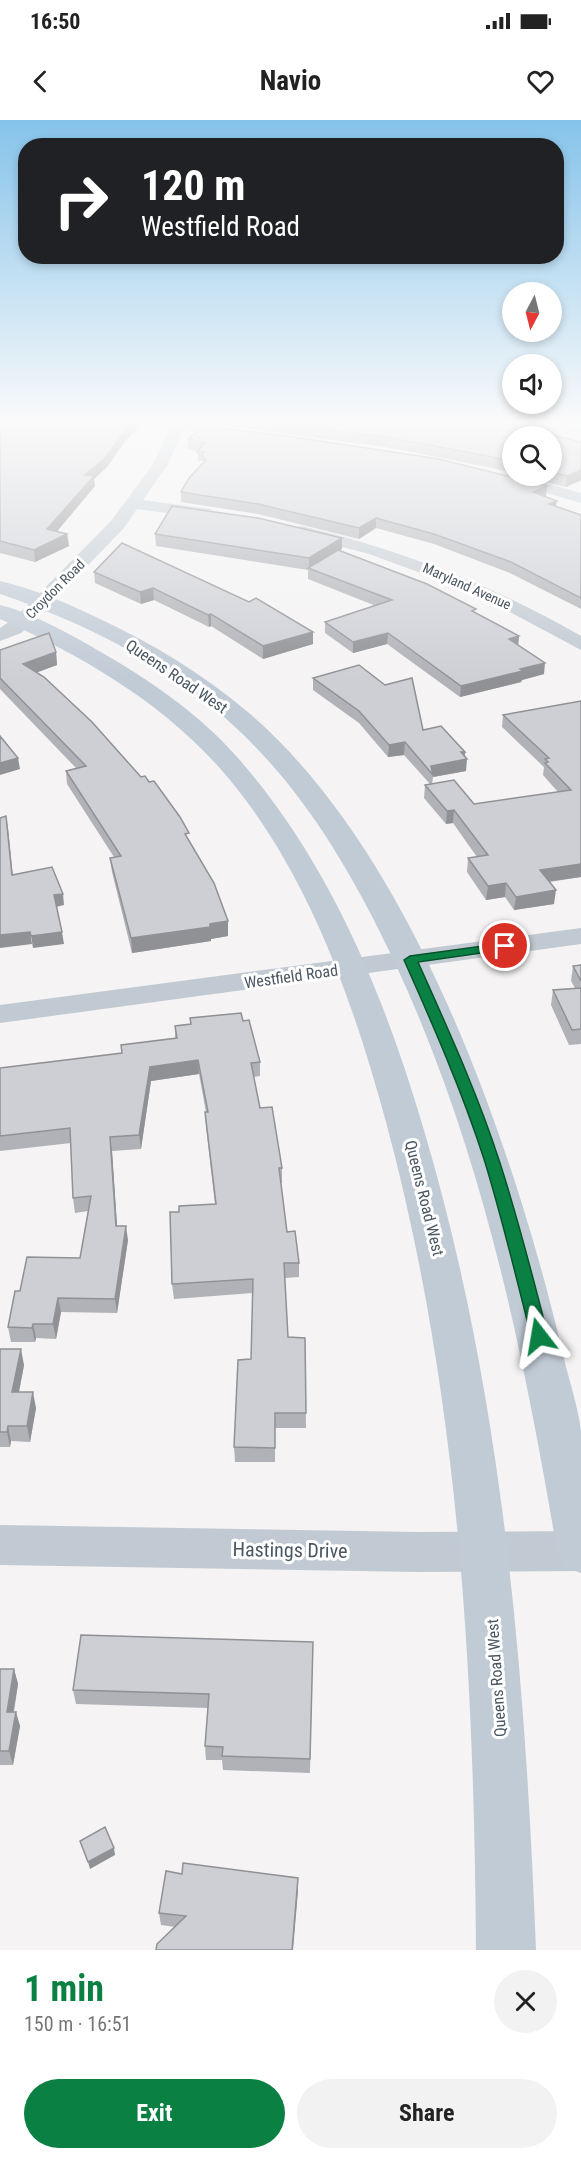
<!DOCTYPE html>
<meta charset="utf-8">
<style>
body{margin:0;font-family:"Roboto Condensed",sans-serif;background:#f2f2f2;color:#222;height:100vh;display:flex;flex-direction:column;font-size:22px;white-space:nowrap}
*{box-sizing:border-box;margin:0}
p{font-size:20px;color:#767676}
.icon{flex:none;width:33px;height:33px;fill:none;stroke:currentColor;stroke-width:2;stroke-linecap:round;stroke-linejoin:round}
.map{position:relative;height:1830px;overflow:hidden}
.details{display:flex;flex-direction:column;background:#fff;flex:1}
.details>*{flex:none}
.top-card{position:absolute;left:18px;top:18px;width:546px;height:126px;border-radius:24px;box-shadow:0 3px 9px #0003;background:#202124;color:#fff;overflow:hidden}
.needle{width:39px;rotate:187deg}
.tools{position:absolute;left:502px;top:162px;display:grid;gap:12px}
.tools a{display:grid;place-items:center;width:60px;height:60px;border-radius:50%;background:#fff;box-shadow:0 3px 9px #0003;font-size:30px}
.pin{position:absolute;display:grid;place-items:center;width:51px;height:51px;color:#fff;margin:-26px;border:3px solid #fff;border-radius:50%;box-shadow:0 2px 6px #0007}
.me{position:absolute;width:66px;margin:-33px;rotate:346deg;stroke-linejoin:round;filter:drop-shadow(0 0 4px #0008)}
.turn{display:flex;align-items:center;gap:21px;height:126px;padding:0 24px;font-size:27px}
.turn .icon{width:78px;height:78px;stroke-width:2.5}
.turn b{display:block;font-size:42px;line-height:51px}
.round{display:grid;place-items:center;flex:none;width:63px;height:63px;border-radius:32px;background:#f2f2f2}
.summary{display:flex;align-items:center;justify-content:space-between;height:102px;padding:0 24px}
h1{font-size:36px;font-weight:700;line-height:45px;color:#0b8043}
.action{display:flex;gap:12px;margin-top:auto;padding:12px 24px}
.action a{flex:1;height:69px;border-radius:36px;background:#0b8043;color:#fff;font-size:24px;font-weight:700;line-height:69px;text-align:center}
.action a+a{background:#f2f2f2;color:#222}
.status{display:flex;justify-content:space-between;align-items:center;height:42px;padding:0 30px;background:#fff;direction:ltr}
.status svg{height:16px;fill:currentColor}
header{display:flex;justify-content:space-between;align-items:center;height:78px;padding:0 24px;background:#fff;font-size:27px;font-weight:700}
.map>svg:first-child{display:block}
.green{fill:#c3f1d5}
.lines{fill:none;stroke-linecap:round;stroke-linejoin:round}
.street{fill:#c1cad2;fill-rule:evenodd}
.secondary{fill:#c1cbd6;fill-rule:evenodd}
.wall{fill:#b0b2b7}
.shaded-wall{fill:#909195}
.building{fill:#cdcfd5;stroke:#909195;stroke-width:1.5}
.route{fill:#0b8043;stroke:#07532c;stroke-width:1.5}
.labels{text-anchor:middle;stroke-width:6;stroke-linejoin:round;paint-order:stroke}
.far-street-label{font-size:14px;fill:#4a5661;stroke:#fff}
.street-label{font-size:16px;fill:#4a5661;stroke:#fff}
.near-street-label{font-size:20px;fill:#4a5661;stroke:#fff}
</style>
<div class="status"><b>16:50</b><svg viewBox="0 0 49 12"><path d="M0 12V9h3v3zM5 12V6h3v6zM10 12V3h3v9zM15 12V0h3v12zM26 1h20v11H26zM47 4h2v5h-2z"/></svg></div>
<header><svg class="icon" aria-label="back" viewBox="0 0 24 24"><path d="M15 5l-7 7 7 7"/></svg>Navio<svg class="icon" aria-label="heart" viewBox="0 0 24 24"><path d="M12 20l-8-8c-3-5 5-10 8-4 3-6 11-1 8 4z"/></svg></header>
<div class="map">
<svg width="581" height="1830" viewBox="0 0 581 1830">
<rect width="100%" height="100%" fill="#f5f3f3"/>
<polygon class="green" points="526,302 581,302 581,314"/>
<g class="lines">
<g class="street">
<polygon points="137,302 197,302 196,304 248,311 250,314 248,317 243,318 185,311 182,313 168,344 143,380 210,389 218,394 210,399 137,389 124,408 30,505 21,513 0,521 0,508 16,497 112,400 153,344 170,309 144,306"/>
<polygon points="509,353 581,373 581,383 504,361 501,358 504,355"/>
<path d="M302 406C401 430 493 465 581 516V530L508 491 440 460 369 434 296 415 294 411 296 407Z"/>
<polygon points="581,808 581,824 0,903 0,885"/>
<polygon points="0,1405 418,1412 581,1411 581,1451 418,1452 0,1445"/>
</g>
<g class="secondary">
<path d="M0 461C34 469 67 483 98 498 152 523 203 554 249 593 384 709 470 918 522 1084 538 1135 552 1187 564 1239 570 1263 578 1287 581 1311 581 1327 581 1345 581 1361 581 1392 581 1422 581 1453L564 1447 557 1431C523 1229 482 1030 395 843 354 756 305 671 234 606 168 544 85 503 0 474Z"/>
<path d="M0 485C36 494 79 519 111 538 157 565 202 597 238 638 330 743 384 875 423 1007 503 1275 525 1552 536 1830H476C474 1551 459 1273 386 1002 352 877 305 743 217 645 157 579 80 535 0 499Z"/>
</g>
</g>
<g class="wall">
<polygon points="0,302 140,306 126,320 107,347 94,359 95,366 57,411 67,414 69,426 35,442 0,433"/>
<polygon points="220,302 514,302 548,311 548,314 581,322 581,360 566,367 521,356 552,356 552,316 513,316 513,353 487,347 391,328 220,305"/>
<polygon points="188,319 547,366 545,376 556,386 581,395 581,489 510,453 434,424 376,408 359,419 258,394 181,382 181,372 203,344 203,341 198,341 198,331 188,329"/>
<polygon points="155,414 342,429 339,431 475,493 519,516 518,525 544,554 522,560 521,562 460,577 387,524 353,533 325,513 325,502 376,486 308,459 308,450 156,426"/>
<polygon points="94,452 313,512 313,524 263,539 211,506 209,507 154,480 141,484 95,463"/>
<polygon points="0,530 56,532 57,545 36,552 189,721 228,801 228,816 211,819 211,821 132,833 112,752 110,738 114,737 67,664 66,651 76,648 0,569"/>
<polygon points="313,558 423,610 465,632 466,651 433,657 432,664 474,684 558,672 543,655 544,647 502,607 503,595 581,581 581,757 549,762 554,784 514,790 505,777 486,780 467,752 468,738 477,737 453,703 446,704 424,678 425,665 430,664 404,635 388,637 359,603 313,570"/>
<polygon points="581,845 581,924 569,925 551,885 553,870 575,868 571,861 573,846"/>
<polygon points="190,898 243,901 260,942 260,956 254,957 260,988 282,1048 282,1063 280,1063 287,1112 299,1143 299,1157 285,1158 288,1217 305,1218 306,1308 275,1308 275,1342 235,1342 234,1327 251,1239 253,1173 174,1179 172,1164 179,1092 215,1084 206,1007 205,992 206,992 199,954 151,961 141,1029 112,1031 117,1106 128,1120 117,1193 61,1192 56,1219 36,1218 35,1222 11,1222 8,1207 20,1171 80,1138 88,1091 75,1093 73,1078 71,1023 0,1031 0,948 122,933 121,925 175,918 175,906 190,904"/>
<polygon points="0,1229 24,1245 19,1272 36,1288 30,1322 11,1321 10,1327 0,1327"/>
<polygon points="313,1522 310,1653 223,1650 222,1640 206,1640 205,1626 208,1588 76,1584 73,1570"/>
<polygon points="0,1549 14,1549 18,1564 14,1592 20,1606 13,1645 0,1645"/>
<polygon points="182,1754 298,1758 298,1771 175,1807 161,1805 159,1793"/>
</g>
<g class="shaded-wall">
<polygon points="133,302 140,302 140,306 126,320 107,347 94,359 95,366 49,421 47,409 85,355 125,310"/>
<polygon points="581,350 581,360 566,367 567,356"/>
<polygon points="547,366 546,376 532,382 533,372"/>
<polygon points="557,381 555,391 549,384"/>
<polygon points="376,398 376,408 359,419 359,408"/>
<polygon points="67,414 69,426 35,442 34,430"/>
<polygon points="342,418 342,429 310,449 309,448 309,438"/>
<polygon points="153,468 154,480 141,484 140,472"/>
<polygon points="211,494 211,506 209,507 208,495"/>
<polygon points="313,512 313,524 263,539 263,526"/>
<polygon points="388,513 387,524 353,533 353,522"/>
<polygon points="519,516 518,527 509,519"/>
<polygon points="56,532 57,545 25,557 23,544"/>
<polygon points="545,543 544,554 522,560 521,562 460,577 461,566 520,549"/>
<polygon points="405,622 404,635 388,637 389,625"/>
<polygon points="461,632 465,632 464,640 467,639 466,651 433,657 431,646"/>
<polygon points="18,638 20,649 0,655 0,643"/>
<polygon points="454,690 453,703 446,704 447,691"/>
<polygon points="6,696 8,708 14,767 12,755"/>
<polygon points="581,744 581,757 538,763 540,750"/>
<polygon points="506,763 505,777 486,780 488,766"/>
<polygon points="556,770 554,784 514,790 516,777"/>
<polygon points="63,774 64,785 56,787 54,775"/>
<polygon points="228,801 228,816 211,819 211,821 132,833 131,818"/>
<polygon points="30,812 32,824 0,828 0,815"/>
<polygon points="62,812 64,824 33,828 31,816"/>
<polygon points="198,940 199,954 151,961 141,1029 139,1015 150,947"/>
<polygon points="110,1017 112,1031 118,1120 116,1106"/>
<polygon points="126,1106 128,1120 117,1193 115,1179"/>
<polygon points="58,1178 61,1192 56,1219 53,1204"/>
<polygon points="33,1204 36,1218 35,1222 32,1208"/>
<polygon points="21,1229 24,1245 16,1287 12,1272"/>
<polygon points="33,1272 36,1288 30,1322 27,1306"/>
<polygon points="8,1306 11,1321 10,1327 7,1312"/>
<polygon points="14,1549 18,1564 11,1606 7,1592"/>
<polygon points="16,1592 20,1606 13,1645 9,1631"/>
<polygon points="114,1728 115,1735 90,1749 88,1742"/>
<polygon points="298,1758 298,1771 293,1830 292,1830"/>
</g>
<g class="building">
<polygon points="0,302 133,302 125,310 106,337 85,355 94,356 47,409 67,414 34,430 0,421"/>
<polygon points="274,302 514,302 548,311 544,313 581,322 581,350 567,356 552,352 552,316 513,316 513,342 488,336 392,318"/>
<polygon points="205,306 294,317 439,339 547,366 533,372 557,381 549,384 581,395 581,478 511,442 434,414 376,398 359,408 258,384 181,372 189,358 206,340 202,335 204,332 197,332 204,323 188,319"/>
<polygon points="172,386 258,398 342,418 309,438 155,414"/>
<polygon points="122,423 249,482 256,478 313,512 263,526 211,494 208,495 153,468 140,472 94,452"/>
<polygon points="338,430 427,464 476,489 472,491 519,516 509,519 545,543 520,549 523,551 461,566 388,513 353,522 325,502 392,480 308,448"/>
<polygon points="49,513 56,532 23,544 44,557 92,602 141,657 145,656 149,662 154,661 180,697 189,713 185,714 214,763 228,801 210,804 210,807 131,818 110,738 121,736 66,651 86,646 0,558 0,530"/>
<polygon points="359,545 385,565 412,558 423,610 441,606 465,632 461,632 467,639 431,646 433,655 405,622 389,625 359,591 313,558"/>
<polygon points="581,581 581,744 540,750 556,770 516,777 506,763 488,766 468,738 488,735 454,690 447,691 425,665 454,660 474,684 571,670 545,643 548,642 545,639 549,638 503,595"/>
<polygon points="0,616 18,638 0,643"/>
<polygon points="6,696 12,755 52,747 63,774 54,775 62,812 31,816 30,812 0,815 0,698"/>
<polygon points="581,845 581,861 573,846"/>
<polygon points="581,868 581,909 572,910 553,870"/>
<polygon points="241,893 243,901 249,900 260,942 251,943 260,988 272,987 282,1048 279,1048 287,1112 295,1111 299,1143 284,1143 288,1217 305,1218 306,1293 275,1293 275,1328 234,1327 238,1240 251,1239 253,1159 172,1164 170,1092 179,1092 179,1086 216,1084 205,992 208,992 198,940 150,947 139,1015 110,1017 116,1106 126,1106 115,1179 58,1178 53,1204 33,1204 32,1208 8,1207 15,1171 20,1171 27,1137 80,1138 91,1076 73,1078 70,1008 0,1016 0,948 122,933 121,925 177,918 175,906 191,904 190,898"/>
<polygon points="0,1229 21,1229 12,1272 33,1272 27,1306 8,1306 7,1312 0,1312"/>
<polygon points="81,1515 313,1522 310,1639 222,1636 223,1627 205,1626 209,1574 73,1570"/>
<polygon points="0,1549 14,1549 7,1592 16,1592 9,1631 0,1631"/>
<polygon points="105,1707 114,1728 88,1742 80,1721"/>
<polygon points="183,1743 298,1758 292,1830 156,1830 157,1824 186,1796 159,1793 166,1751 182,1754"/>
</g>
<linearGradient id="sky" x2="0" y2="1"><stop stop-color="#85c3ea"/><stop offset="0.54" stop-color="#fafafa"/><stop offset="1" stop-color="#fafafa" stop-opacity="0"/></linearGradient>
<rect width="581" height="558" fill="url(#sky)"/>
<path class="route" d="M505 823 511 826 509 829 418 842C447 907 477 972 499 1040 518 1098 533 1157 548 1216L545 1221 539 1223 533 1221 531 1216C516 1157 502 1097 484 1039 462 971 433 905 404 840L410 836Z"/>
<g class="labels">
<g class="far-street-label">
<text transform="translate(467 466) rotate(24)" y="5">Maryland Avenue</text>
<text transform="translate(55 469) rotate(-45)" y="5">Croydon Road</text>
</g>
<g class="street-label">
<text transform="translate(177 556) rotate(34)" y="6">Queens Road West</text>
<text transform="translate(291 856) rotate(-8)" y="6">Westfield Road</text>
<text transform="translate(425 1078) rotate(76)" y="6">Queens Road West</text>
<text transform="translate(496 1558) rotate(-94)" y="6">Queens Road West</text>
</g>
<g class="near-street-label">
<text transform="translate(290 1430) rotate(1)" y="7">Hastings Drive</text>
</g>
</g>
</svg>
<div class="tools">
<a><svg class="needle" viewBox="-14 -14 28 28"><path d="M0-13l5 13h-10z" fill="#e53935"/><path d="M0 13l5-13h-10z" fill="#767676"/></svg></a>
<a><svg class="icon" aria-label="sound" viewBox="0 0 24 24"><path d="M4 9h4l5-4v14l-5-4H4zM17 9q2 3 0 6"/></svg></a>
<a><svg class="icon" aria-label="search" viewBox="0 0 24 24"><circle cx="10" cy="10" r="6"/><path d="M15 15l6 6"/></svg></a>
</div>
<div class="pin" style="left:505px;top:826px;background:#d93025"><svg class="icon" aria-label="arrive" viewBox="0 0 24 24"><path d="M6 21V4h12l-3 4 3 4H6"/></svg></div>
<svg class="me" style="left:539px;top:1216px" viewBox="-20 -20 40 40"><path d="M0-17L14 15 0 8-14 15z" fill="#0b8043" stroke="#fff" stroke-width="4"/></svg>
<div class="top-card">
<div class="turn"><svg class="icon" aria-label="right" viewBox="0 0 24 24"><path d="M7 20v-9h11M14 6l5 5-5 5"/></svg><div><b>120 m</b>Westfield Road</div></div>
</div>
</div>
<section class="details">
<div class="summary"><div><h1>1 min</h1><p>150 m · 16:51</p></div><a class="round"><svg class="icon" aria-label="close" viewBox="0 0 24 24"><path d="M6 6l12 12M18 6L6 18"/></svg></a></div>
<div class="action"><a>Exit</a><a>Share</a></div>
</section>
